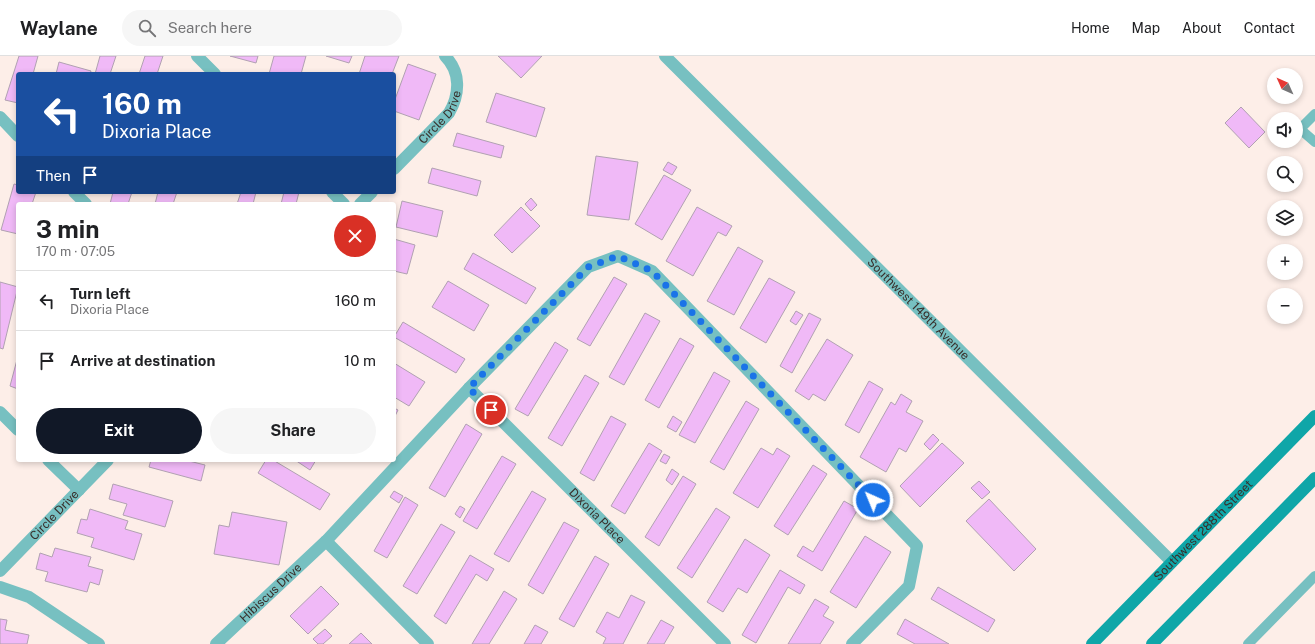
<!DOCTYPE html>
<meta charset="utf-8">
<style>
body{margin:0;font-family:"Public Sans",sans-serif;background:#f6f6f6;color:#202124;height:100vh;display:flex;flex-direction:column;font-size:15px;white-space:nowrap}
*{box-sizing:border-box;margin:0}
p{font-size:13px;color:#757577}
.icon{flex:none;width:22px;height:22px;fill:none;stroke:currentColor;stroke-width:2;stroke-linecap:round;stroke-linejoin:round}
.map{position:relative;flex:1;overflow:hidden}
.drawer{position:absolute;left:16px;top:146px;width:380px;height:260px;display:flex;flex-direction:column;background:#fff;border-radius:4px;box-shadow:0 2px 6px #0003}
.drawer>*{flex:none}
.banner{position:absolute;left:16px;top:16px;width:380px;height:122px;border-radius:4px;box-shadow:0 2px 6px #0003;background:#1a4fa0;color:#fff;overflow:hidden}
.needle{width:26px;rotate:315deg}
.controls{position:absolute;left:1267px;top:12px;display:grid;gap:8px}
.controls a{display:grid;place-items:center;width:36px;height:36px;border-radius:50%;background:#fff;box-shadow:0 2px 6px #0003;font-size:20px}
.pin{position:absolute;display:grid;place-items:center;width:34px;height:34px;color:#fff;margin:-17px;border:2px solid #fff;border-radius:50%;box-shadow:0 1px 4px #0007}
.me{position:absolute;width:44px;margin:-22px;rotate:316deg;stroke-linejoin:round;filter:drop-shadow(0 0 3px #0008)}
.turn{display:flex;align-items:center;gap:14px;height:84px;padding:0 20px;font-size:18px}
.turn .icon{width:52px;height:52px;stroke-width:2.5}
.turn b{display:block;font-size:28px;line-height:34px}
.then{display:flex;align-items:center;height:38px;padding:0 20px;background:#0003;gap:8px;font-size:15px}
.round{display:grid;place-items:center;flex:none;width:42px;height:42px;border-radius:21px;background:#f6f6f6}
.headline{display:flex;align-items:center;justify-content:space-between;height:68px;padding:0 20px}
h1{font-size:24px;font-weight:700;line-height:30px}
.action{display:flex;gap:8px;margin-top:auto;padding:8px 20px}
.action a{flex:1;height:46px;border-radius:24px;background:#111827;color:#fff;font-size:16px;font-weight:700;line-height:46px;text-align:center}
.action a+a{background:#f6f6f6;color:#202124}
ul{padding:0;list-style:none}
li{display:flex;align-items:center;gap:12px;height:60px;padding:0 20px;border-top:1px solid #e0e0e0}
li div{flex:1}
li b{display:block;font-size:15px}
li em{font-style:normal}
header{display:flex;align-items:center;gap:24px;box-sizing:border-box;height:56px;padding:0 20px;background:#fff;border-bottom:1px solid #e0e0e0}
header strong{font-size:19px}
nav{display:flex;gap:22px;margin-inline-start:auto;font-size:14px}
.search{width:280px;height:36px;background:#f6f6f6;display:flex;align-items:center;gap:10px;box-sizing:border-box;padding:0 14px;border-radius:22px;color:#757577;font-size:15px}
.map>svg:first-child{display:block}
.building{fill:#f0b9f7;stroke:#b1a1b2}
.lines{fill:none;stroke-linecap:round;stroke-linejoin:round}
.lane{stroke:#77c0c1;stroke-width:10}
.street{stroke:#77c0c1;stroke-width:12}
.secondary{stroke:#0fa6a8;stroke-width:12}
.route{stroke:#1a73e8;stroke-width:7;stroke-dasharray:0 12.6}
.labels{text-anchor:middle;stroke-width:3;stroke-linejoin:round;paint-order:stroke}
.street-label{font-size:12px;fill:#382f2b;stroke:#fff}
</style>
<header>
<strong>Waylane</strong>
<div class="search"><svg class="icon" aria-label="search" viewBox="0 0 24 24"><circle cx="10" cy="10" r="6"/><path d="M15 15l6 6"/></svg>Search here</div>
<nav><a>Home</a><a>Map</a><a>About</a><a>Contact</a></nav>
</header>
<div class="map">
<svg width="1315" height="588" viewBox="0 0 1315 588">
<rect width="100%" height="100%" fill="#fdeee8"/>
<g class="building">
<polygon points="19,0 38,0 33,18 18,18 18,47 5,44"/>
<polygon points="100,0 116,0 110,18 95,18"/>
<polygon points="145,0 163,0 157,18 139,18"/>
<polygon points="230,0 258,0 256,7"/>
<polygon points="274,0 306,0 301,18 269,18"/>
<polygon points="326,0 352,0 349,7"/>
<polygon points="365,0 399,0 392,18 359,18"/>
<polygon points="498,0 542,0 521,22"/>
<polygon points="59,6 91,15 90,18 56,18"/>
<polygon points="408,8 436,18 419,64 394,55 394,46"/>
<polygon points="496,37 545,52 536,81 486,66"/>
<polygon points="1241,51 1265,76 1249,92 1225,67"/>
<polygon points="457,77 504,90 501,102 453,90"/>
<polygon points="596,100 638,106 629,164 587,159"/>
<polygon points="668,106 677,111 672,119 663,114"/>
<polygon points="432,112 481,125 477,140 428,127"/>
<polygon points="664,119 691,134 662,184 635,168"/>
<polygon points="14,128 18,129 18,136 36,136 32,148 18,148 18,178 1,174"/>
<polygon points="113,136 132,136 128,148 110,148"/>
<polygon points="158,136 177,136 173,148 155,148"/>
<polygon points="241,136 256,136 253,148 237,148"/>
<polygon points="284,136 299,136 296,148 281,148"/>
<polygon points="531,142 537,149 531,155 525,148"/>
<polygon points="402,145 443,155 437,181 396,171"/>
<polygon points="521,151 540,170 512,197 494,179"/>
<polygon points="697,151 732,170 726,180 718,176 693,220 666,205"/>
<polygon points="394,183 415,189 407,218 394,215"/>
<polygon points="738,191 763,205 734,259 707,245"/>
<polygon points="473,197 536,232 526,248 464,213"/>
<polygon points="614,221 627,228 590,290 577,283"/>
<polygon points="769,222 795,236 766,287 740,272"/>
<polygon points="448,225 489,249 474,275 432,251"/>
<polygon points="0,226 18,231 3,293 0,292"/>
<polygon points="796,255 803,259 796,269 790,265"/>
<polygon points="645,257 660,265 624,329 609,321"/>
<polygon points="809,257 821,263 792,317 780,310"/>
<polygon points="403,266 465,303 456,317 394,281"/>
<polygon points="680,282 694,290 659,352 645,344"/>
<polygon points="827,283 853,299 825,345 813,338 809,344 795,335"/>
<polygon points="555,286 568,294 528,360 515,353"/>
<polygon points="18,300 18,333 10,330"/>
<polygon points="394,307 425,326 409,350 394,341"/>
<polygon points="714,316 730,325 695,387 679,379"/>
<polygon points="585,319 599,327 562,390 548,382"/>
<polygon points="869,325 883,333 859,377 845,369"/>
<polygon points="901,338 912,345 906,356 923,365 906,396 899,392 886,416 860,401 891,346 895,349"/>
<polygon points="746,345 759,353 724,414 710,406"/>
<polygon points="394,352 398,354 394,362"/>
<polygon points="611,360 626,368 594,425 580,417"/>
<polygon points="673,360 682,366 676,376 667,371"/>
<polygon points="466,368 482,378 445,441 429,432"/>
<polygon points="933,378 939,384 930,394 924,388"/>
<polygon points="649,387 662,395 625,458 611,450"/>
<polygon points="942,387 964,407 920,451 900,430"/>
<polygon points="761,392 773,399 777,392 790,400 758,452 733,437"/>
<polygon points="664,398 670,401 666,408 660,405"/>
<polygon points="502,400 516,408 477,473 463,465"/>
<polygon points="151,404 185,404 205,409 201,425 149,411"/>
<polygon points="266,404 273,404 330,438 320,454 258,417"/>
<polygon points="295,404 316,404 310,414"/>
<polygon points="813,409 827,418 788,479 774,470"/>
<polygon points="672,413 679,418 672,429 666,424"/>
<polygon points="683,420 696,428 659,490 645,481"/>
<polygon points="979,425 990,436 982,443 971,432"/>
<polygon points="113,428 173,445 165,471 123,459 127,448 109,443"/>
<polygon points="394,435 403,440 399,447 390,441"/>
<polygon points="532,435 546,443 509,506 494,498"/>
<polygon points="405,441 418,449 387,502 374,495"/>
<polygon points="989,443 1036,493 1014,515 966,465"/>
<polygon points="844,445 858,453 822,515 797,500 803,490 813,496"/>
<polygon points="460,450 465,453 460,462 455,458"/>
<polygon points="716,452 730,461 692,522 677,512"/>
<polygon points="90,453 128,465 125,473 142,478 134,504 91,491 94,482 77,477 81,463 87,464"/>
<polygon points="232,456 287,466 279,509 214,498 219,469 229,471"/>
<polygon points="564,466 579,474 543,538 528,529"/>
<polygon points="441,468 455,476 417,538 403,530"/>
<polygon points="865,480 891,496 856,552 830,536"/>
<polygon points="745,483 770,499 747,537 738,532 723,556 707,546"/>
<polygon points="55,492 91,501 88,510 103,514 99,529 90,526 87,536 45,525 48,516 36,513 40,497 52,501"/>
<polygon points="470,499 494,513 487,525 476,518 446,568 434,560"/>
<polygon points="595,500 609,508 574,571 559,563"/>
<polygon points="780,514 805,529 800,538 788,531 756,587 742,579"/>
<polygon points="321,530 339,548 308,578 290,560"/>
<polygon points="938,531 995,564 988,576 931,543"/>
<polygon points="504,535 517,543 489,588 472,588"/>
<polygon points="631,539 645,546 623,588 603,588 606,582 596,576 607,556 619,562"/>
<polygon points="815,543 829,551 823,560 834,566 820,588 788,588"/>
<polygon points="0,563 7,564 5,574 29,579 27,588 0,588"/>
<polygon points="905,563 949,588 915,588 897,578"/>
<polygon points="661,564 674,571 664,588 647,588"/>
<polygon points="535,569 548,576 541,588 524,588"/>
<polygon points="325,573 332,580 323,588 318,588 313,583"/>
<polygon points="361,577 372,588 349,588"/>
</g>
<g class="lines">
<g class="lane">
<polyline points="1315,58 1300,73 1315,86"/>
<polyline points="1248,588 1315,520"/>
</g>
<g class="street">
<polyline points="197,0 215,18"/>
<path id="s1" d="M665 0 1172 506"/>
<polyline points="0,61 18,80"/>
<path id="s2" d="M394 113 449 57C460 38 461 16 445 0"/>
<polyline points="74,136 86,148"/>
<polyline points="332,136 344,148"/>
<polyline points="360,148 372,136"/>
<path id="s3" d="M469 332 725 588"/>
<polyline points="0,356 18,374"/>
<polyline points="48,404 79,434"/>
<polyline points="326,485 428,588"/>
<path id="s4" d="M0 515 108 404"/>
<polyline points="0,531 29,541 99,588"/>
<path id="s5" d="M216 588 326 485 469 332 588 211 618 200 652 215 917 490 909 530 852 588"/>
</g>
<g class="secondary">
<path id="s6" d="M1092 588 1315 360"/>
<polyline points="1152,588 1315,422"/>
</g>
</g>
<g class="lines">
<polyline class="route" points="491,354 469,332 588,211 618,200 652,215 873,444"/>
</g>
<g class="labels">
<g class="street-label">
<text dy="4" stroke="none"><textPath href="#s2" startOffset="70">Circle Drive</textPath></text>
<text dy="4" stroke="none"><textPath href="#s1" startOffset="358">Southwest 149th Avenue</textPath></text>
<text dy="4" stroke="none"><textPath href="#s4" startOffset="78">Circle Drive</textPath></text>
<text dy="4" stroke="none"><textPath href="#s3" startOffset="181">Dixoria Place</textPath></text>
<text dy="4" stroke="none"><textPath href="#s6" startOffset="159">Southwest 288th Street</textPath></text>
<text dy="4" stroke="none"><textPath href="#s5" startOffset="75">Hibiscus Drive</textPath></text>
</g>
</g>
</svg>
<div class="controls">
<a><svg class="needle" viewBox="-14 -14 28 28"><path d="M0-13l5 13h-10z" fill="#e53935"/><path d="M0 13l5-13h-10z" fill="#757577"/></svg></a>
<a><svg class="icon" aria-label="sound" viewBox="0 0 24 24"><path d="M4 9h4l5-4v14l-5-4H4zM17 9q2 3 0 6"/></svg></a>
<a><svg class="icon" aria-label="search" viewBox="0 0 24 24"><circle cx="10" cy="10" r="6"/><path d="M15 15l6 6"/></svg></a>
<a><svg class="icon" aria-label="layers" viewBox="0 0 24 24"><path d="M12 4l9 5-9 5-9-5zM3 14l9 5 9-5"/></svg></a>
<a>+</a>
<a>−</a>
</div>
<div class="pin" style="left:491px;top:354px;background:#d93025"><svg class="icon" aria-label="arrive" viewBox="0 0 24 24"><path d="M6 21V4h12l-3 4 3 4H6"/></svg></div>
<svg class="me" style="left:873px;top:444px" viewBox="-20 -20 40 40"><circle r="17" fill="#1a73e8" stroke="#fff" stroke-width="3"/><path d="M0-11L8 9 0 5-8 9z" fill="#fff"/></svg>
<div class="banner">
<div class="turn"><svg class="icon" aria-label="left" viewBox="0 0 24 24"><path d="M17 20v-9H6M10 6l-5 5 5 5"/></svg><div><b>160 m</b>Dixoria Place</div></div>
<div class="then">Then<svg class="icon" aria-label="arrive" viewBox="0 0 24 24"><path d="M6 21V4h12l-3 4 3 4H6"/></svg></div>
</div>
<section class="drawer">
<div class="headline"><div><h1>3 min</h1><p>170 m · 07:05</p></div><a class="round" style="background:#d93025;color:#fff"><svg class="icon" aria-label="close" viewBox="0 0 24 24"><path d="M6 6l12 12M18 6L6 18"/></svg></a></div>
<ul>
<li><svg class="icon" aria-label="left" viewBox="0 0 24 24"><path d="M17 20v-9H6M10 6l-5 5 5 5"/></svg><div><b>Turn left</b><p>Dixoria Place</p></div><em>160 m</em></li>
<li><svg class="icon" aria-label="arrive" viewBox="0 0 24 24"><path d="M6 21V4h12l-3 4 3 4H6"/></svg><div><b>Arrive at destination</b></div><em>10 m</em></li>
</ul>
<div class="action"><a>Exit</a><a>Share</a></div>
</section>
</div>
